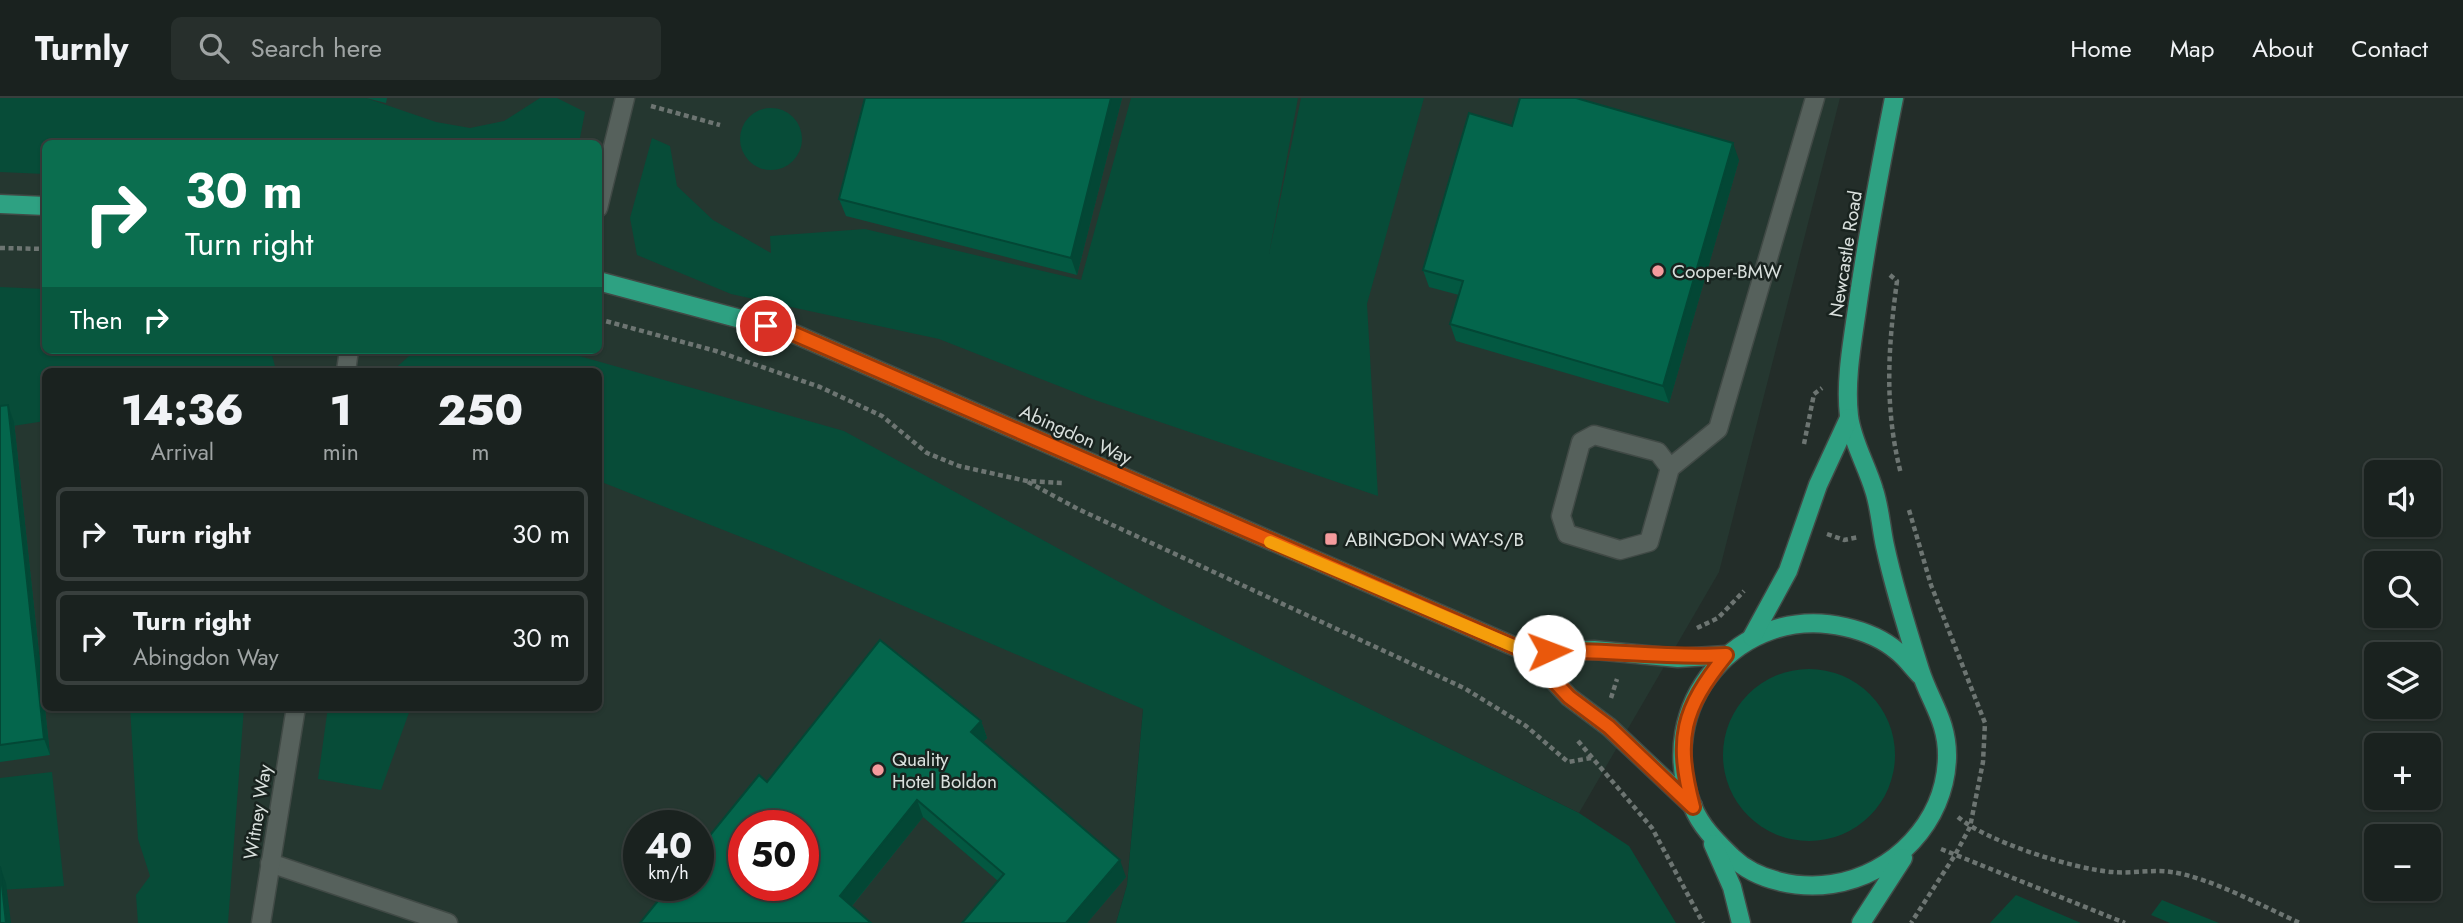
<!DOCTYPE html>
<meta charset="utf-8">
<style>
body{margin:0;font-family:Jost,sans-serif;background:#272f2c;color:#f1f3f6;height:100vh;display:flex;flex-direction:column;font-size:26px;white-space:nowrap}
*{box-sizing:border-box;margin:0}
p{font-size:23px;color:#9fa4a4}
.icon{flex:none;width:38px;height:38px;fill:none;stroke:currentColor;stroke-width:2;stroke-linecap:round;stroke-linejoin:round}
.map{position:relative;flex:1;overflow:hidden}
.details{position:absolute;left:42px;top:270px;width:560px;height:343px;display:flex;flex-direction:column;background:#1a221f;border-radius:10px;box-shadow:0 2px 5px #0004,0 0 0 2px #383f3d}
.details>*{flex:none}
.top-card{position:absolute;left:42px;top:42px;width:560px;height:214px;border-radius:10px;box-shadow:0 2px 5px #0004,0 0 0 2px #383f3d;background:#0b6e4f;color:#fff;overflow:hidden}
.tools{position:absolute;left:2364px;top:362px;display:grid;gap:14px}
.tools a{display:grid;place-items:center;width:77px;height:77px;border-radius:10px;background:#1a221f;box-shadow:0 2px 5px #0004,0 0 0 2px #383f3d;font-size:35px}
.speed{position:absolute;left:623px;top:712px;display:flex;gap:14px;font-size:35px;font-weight:700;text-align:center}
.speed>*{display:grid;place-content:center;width:91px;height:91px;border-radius:50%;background:#1a221f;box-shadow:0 2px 5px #0004,0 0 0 2px #383f3d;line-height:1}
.speed small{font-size:18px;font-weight:400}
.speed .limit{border:10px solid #d22;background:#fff;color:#111}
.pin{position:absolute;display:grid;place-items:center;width:60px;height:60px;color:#fff;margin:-30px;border:4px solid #fff;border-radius:50%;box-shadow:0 2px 7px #0007}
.me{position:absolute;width:77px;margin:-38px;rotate:88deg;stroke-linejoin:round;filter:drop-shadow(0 0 5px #0008)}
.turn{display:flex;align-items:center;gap:24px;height:147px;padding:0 28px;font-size:32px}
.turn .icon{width:91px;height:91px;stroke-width:2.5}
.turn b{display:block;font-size:49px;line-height:60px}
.then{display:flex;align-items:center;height:66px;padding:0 28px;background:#0003;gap:14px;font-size:26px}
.eta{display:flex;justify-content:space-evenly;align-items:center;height:119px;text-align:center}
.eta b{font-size:42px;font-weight:800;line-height:49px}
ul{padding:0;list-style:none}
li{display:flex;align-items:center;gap:21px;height:94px;margin:0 14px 10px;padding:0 14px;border:4px solid #383f3d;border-radius:10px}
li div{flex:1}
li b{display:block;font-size:26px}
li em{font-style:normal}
header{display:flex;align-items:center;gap:42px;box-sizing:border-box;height:98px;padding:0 35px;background:#1a221f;border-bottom:2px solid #383f3d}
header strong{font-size:33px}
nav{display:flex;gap:38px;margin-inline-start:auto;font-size:24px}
.search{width:490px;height:63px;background:#272f2c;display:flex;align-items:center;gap:18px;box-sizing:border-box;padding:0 24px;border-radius:10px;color:#9fa4a4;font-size:26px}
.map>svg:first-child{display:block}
.built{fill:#253730;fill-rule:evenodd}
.green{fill:#074c38}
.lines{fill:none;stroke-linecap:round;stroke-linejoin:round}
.minor-casing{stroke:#414a46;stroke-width:21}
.major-casing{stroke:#414a46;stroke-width:21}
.path{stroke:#6d7572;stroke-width:4.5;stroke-dasharray:5 3.5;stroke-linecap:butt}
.minor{stroke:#56615c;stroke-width:18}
.major{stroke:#2ea182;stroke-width:18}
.wall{fill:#035841}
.shaded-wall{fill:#034735}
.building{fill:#04664c;stroke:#034735;stroke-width:2;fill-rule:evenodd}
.route-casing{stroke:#983908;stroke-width:18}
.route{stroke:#ea580c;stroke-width:12}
.slow{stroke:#f59e0b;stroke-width:12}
.poi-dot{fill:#f59b9d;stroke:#19231f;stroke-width:2.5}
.labels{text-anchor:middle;stroke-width:5;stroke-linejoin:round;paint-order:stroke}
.street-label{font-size:19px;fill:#d9e0dd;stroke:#19231f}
.poi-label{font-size:19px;fill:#d9e0dd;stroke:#19231f;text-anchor:start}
</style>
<header>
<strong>Turnly</strong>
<div class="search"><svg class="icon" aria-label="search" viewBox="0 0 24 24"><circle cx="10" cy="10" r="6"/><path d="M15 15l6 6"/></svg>Search here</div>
<nav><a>Home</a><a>Map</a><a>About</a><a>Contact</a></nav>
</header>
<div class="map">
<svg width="2463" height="825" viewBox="0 0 2463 825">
<rect width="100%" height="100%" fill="#232d29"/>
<path class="built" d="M0 0H1840L1719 474 1579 715 1163 509 1143 611 1127 787 1116 825H0ZM46 46H598V252H46ZM46 273H598V609H46ZM639 728H698V788H639ZM744 728H803V788H744Z"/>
<g class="green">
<polygon points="0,0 366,0 436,24 470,30 504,23 540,0 557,0 585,14 579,45 46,46 45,76 0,74"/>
<polygon points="1131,0 1298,0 1269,156 1301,0 1424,0 1367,206 1378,398 1092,301 939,241 731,196 637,157 630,120 652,40 670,48 677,88 713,122 771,155 770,138 865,131 1081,182"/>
<circle cx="771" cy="41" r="31"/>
<polygon points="0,189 45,191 46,252 271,252 276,273 46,273 45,323 0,330"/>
<polygon points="416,252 558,252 844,333 1163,508 1579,715 1629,748 1676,825 1116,825 1127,787 1143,611 774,452 599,383 598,273 392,273"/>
<circle cx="1809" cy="657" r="86"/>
<polygon points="130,609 244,609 228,825 138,825 136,797 150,778 138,741"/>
<polygon points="328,609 411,609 381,692 318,681"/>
<polygon points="52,674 64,788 0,792 0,680"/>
<polygon points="2016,797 2081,825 1990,825"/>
<polygon points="2162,802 2219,825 2170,825 2151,817"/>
</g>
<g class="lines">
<g class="minor-casing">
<g id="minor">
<polyline points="598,110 625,0"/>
<polyline points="346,273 349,252"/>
<polyline points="1670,370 1658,354 1594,337 1581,344 1561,418 1567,436 1620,452 1649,444 1670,370 1718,331 1815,0"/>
<polyline points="270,765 448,825"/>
<polyline points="261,825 296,609"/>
</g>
</g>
<g class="major-casing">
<g id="major">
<path d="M1894 0C1880 70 1867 140 1857 211 1852 246 1845 283 1849 318 1852 343 1867 368 1874 392 1880 410 1881 430 1885 448 1894 490 1907 531 1920 572 1930 604 1948 623 1947 660 1945 724 1894 777 1832 786 1799 791 1757 783 1732 759 1717 744 1701 729 1693 709 1651 608 1740 504 1845 529 1863 533 1883 541 1897 553 1906 560 1913 570 1921 578"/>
<polyline points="0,106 46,108"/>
<polyline points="598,183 790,234 1527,554 1569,599 1609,629 1693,708"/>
<polyline points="1752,539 1788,473 1818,387 1849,320"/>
<polyline points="1527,554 1594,552 1678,560 1726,557"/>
<polyline points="1713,746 1732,789 1741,825"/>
<polyline points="1861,825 1903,760"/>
</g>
</g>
<g class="path">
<polyline points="651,8 720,27"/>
<polyline points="0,150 46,151"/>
<path d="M1890 177 1897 183C1888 250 1884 310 1901 376"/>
<polyline points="598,221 716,253 820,289 882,318 927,355 959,368 1027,383 1063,385"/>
<polyline points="1804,346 1814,296 1822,290"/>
<polyline points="1028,384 1078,411 1464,590 1526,628 1568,664 1591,660"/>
<polyline points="1909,412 1931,487 1985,625 1983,664 1970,729 1955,757 1911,825"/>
<polyline points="1827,436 1844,442 1859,439"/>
<polyline points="1697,530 1718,520 1744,493"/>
<polyline points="1611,600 1617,581"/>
<polyline points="1578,643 1652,730 1703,825"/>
<path d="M1958 719C1987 744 2074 771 2112 774 2132 776 2152 771 2171 774 2209 779 2264 809 2300 825"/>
<polyline points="1941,751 2125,825"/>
</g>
<use href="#minor" class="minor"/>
<use href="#major" class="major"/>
</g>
<g class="wall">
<polygon points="366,0 387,0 386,5"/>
<polygon points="1122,0 1077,177 846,118 839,101"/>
<polygon points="1512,28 1739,62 1669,305 1456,243 1450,226 1459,197 1429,189 1423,172"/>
<polygon points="0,308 14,324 50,657 0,664"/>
<polygon points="981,623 987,640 983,644 1126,779 1087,825 962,825 998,783 923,719 852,808 640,825 767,684"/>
</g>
<g class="shaded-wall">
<polygon points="1111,0 1122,0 1077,177 1071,160"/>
<polygon points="1733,45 1739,62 1669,305 1663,288"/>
<polygon points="8,307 14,324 50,657 44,641"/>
<polygon points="981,623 987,640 977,651 971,634"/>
<polygon points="917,702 923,719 846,815 840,798"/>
<polygon points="1120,762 1126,779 1087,825 1066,825"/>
<polygon points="0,768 6,785 11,825 6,825"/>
</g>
<g class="building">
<polygon points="865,0 1111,0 1071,160 839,101"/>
<polygon points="1520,0 1576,0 1733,45 1663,288 1450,226 1463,183 1423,172 1469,15 1512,28"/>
<polygon points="8,307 44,641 0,647 0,308"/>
<path d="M880 542 981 623 971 634 1120 762 1066 825H962L1004 776 917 702 840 798 871 825H640L670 788H698V752L759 677 767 684ZM744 728H803V788H744Z"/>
<polygon points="0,768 6,825 0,825"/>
</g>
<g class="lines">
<g class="route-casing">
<path id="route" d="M766 228 790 234 1527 554 1569 599 1609 629 1693 709C1675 640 1682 612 1726 557 1665 561 1609 551 1549 553"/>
</g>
<use href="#route" class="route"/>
<polyline class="slow" points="1270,444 1527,554"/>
</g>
<g class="poi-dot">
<circle cx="1658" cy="173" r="7"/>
<rect x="1324" y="434" width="14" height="14" rx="3.5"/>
<circle cx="878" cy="672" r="7"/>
</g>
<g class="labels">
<g class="street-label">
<text transform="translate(1845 156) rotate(-81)" y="7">Newcastle Road</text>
<text transform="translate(1076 336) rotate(24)" y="7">Abingdon Way</text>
<text transform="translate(257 714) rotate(-81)" y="7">Witney Way</text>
</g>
<g class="poi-label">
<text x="1672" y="180">Cooper-BMW</text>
<text x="1345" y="448">ABINGDON WAY-S/B</text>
<text x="892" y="668">Quality<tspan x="892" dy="22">Hotel Boldon</tspan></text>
</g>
</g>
</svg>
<div class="tools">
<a><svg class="icon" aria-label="sound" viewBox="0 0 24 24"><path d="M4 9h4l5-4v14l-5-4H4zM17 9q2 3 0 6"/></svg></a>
<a><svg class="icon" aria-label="search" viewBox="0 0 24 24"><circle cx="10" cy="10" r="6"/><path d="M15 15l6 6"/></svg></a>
<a><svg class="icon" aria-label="layers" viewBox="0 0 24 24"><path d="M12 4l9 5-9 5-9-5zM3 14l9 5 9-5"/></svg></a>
<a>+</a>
<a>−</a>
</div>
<div class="speed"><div>40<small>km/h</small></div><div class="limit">50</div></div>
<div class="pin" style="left:766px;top:228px;background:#d93025"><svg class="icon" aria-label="arrive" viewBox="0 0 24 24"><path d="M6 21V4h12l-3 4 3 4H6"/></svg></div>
<svg class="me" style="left:1549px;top:553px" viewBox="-20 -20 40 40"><circle r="19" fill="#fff"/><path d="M0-13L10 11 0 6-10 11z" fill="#ea580c"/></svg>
<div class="top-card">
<div class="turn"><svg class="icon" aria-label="right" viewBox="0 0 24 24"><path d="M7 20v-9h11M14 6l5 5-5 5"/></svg><div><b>30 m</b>Turn right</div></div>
<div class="then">Then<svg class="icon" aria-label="right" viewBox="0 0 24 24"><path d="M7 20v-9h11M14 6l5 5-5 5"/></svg></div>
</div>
<section class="details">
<div class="eta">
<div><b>14:36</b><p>Arrival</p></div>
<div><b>1</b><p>min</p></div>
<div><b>250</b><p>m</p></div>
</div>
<ul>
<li><svg class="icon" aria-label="right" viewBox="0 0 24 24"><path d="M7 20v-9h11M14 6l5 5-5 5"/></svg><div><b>Turn right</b></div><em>30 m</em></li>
<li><svg class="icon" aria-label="right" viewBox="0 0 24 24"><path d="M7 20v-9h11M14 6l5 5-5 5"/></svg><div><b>Turn right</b><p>Abingdon Way</p></div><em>30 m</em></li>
</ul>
</section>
</div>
